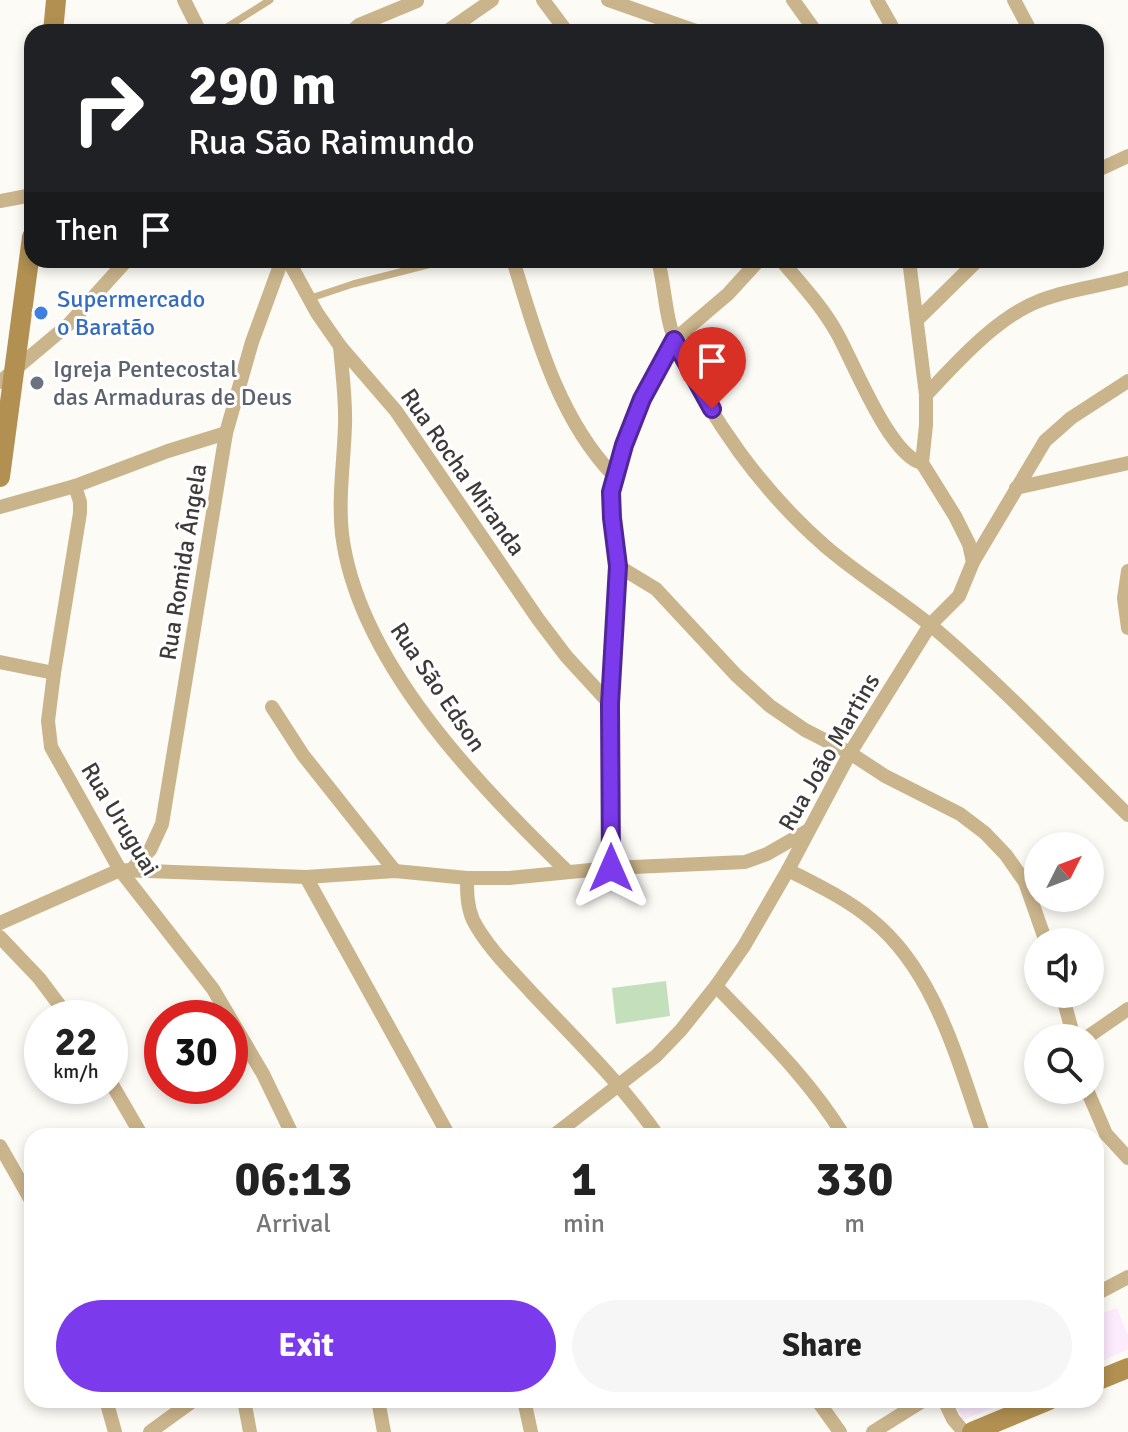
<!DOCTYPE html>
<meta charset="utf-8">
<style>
body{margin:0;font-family:Signika,sans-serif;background:#f6f6f6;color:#222;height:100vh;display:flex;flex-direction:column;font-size:30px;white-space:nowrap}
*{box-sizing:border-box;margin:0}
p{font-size:26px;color:#767676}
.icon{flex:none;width:44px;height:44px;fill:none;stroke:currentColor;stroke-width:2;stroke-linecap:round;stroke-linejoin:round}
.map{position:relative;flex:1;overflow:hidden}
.sheet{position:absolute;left:24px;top:1128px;width:1080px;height:280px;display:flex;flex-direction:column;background:#fff;border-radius:24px;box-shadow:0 4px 12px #0003}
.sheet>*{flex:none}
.banner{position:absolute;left:24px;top:24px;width:1080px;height:244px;border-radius:24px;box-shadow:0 4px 12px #0003;background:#202124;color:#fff;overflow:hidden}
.needle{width:52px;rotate:48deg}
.tools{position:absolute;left:1024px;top:832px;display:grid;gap:16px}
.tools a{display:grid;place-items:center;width:80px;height:80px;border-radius:50%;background:#fff;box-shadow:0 4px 12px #0003;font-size:40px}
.speed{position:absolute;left:24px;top:1000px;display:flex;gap:16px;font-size:40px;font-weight:700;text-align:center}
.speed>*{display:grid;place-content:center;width:104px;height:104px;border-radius:50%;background:#fff;box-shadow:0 4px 12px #0003;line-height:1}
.speed small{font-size:20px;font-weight:400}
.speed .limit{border:12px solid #d22;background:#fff;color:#111}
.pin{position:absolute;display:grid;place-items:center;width:68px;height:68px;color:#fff;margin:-82px -34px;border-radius:50% 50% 50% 0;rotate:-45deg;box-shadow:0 0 8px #0007}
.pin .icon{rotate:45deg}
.me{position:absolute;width:88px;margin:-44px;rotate:0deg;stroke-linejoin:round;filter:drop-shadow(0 0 6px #0008)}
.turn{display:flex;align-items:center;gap:28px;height:168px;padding:0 32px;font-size:36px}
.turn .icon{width:104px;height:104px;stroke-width:2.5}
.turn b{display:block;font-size:56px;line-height:68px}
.then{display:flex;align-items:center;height:76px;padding:0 32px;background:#0003;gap:16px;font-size:30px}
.eta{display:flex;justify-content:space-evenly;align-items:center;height:136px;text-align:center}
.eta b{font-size:48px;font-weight:700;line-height:56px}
.action{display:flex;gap:16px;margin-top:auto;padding:16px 32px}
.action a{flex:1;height:92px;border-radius:48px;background:#7c3aed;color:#fff;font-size:32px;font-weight:700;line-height:92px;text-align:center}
.action a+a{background:#f6f6f6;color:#222}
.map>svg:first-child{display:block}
.medical{fill:#fcebfd}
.grass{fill:#c3dfbb}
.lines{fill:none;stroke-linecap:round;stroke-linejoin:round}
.lane{stroke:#cab48b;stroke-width:7}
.street{stroke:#cab48b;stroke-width:14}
.secondary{stroke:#b19051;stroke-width:20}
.route-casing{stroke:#51269a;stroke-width:20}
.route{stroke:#7c3aed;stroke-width:14}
.shop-dot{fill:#3f7fe0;stroke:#fff;stroke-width:3}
.worship-dot{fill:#6b7280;stroke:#fff;stroke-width:3}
.labels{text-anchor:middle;stroke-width:6;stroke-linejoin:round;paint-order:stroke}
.shop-label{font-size:24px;fill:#366cbe;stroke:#fff;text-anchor:start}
.worship-label{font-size:24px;fill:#5b616d;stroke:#fff;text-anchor:start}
.street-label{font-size:24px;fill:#3c3b39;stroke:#fff}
</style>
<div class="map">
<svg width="1128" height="1432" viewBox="0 0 1128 1432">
<rect width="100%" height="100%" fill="#fdfbf6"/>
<g class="medical">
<polygon points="1117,1308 1128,1335 1128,1349 1096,1364 1096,1315"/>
<polygon points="953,1400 1011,1400 963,1420"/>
</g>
<polygon class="grass" points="666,981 670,1016 616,1024 612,988"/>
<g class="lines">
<g class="lane">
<polyline points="219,32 270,0"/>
<polyline points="308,299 353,284 447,260"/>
</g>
<g class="street">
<polyline points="184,0 200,32"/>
<polyline points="543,0 567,32"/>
<polyline points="608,0 699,32"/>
<polyline points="793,0 816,32"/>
<polyline points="877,0 895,32"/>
<polyline points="1014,0 1031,32"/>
<polyline points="351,32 359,25 417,1"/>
<polyline points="446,32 492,0"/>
<polyline points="1096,171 1128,156"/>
<polyline points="0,201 32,195"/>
<polyline points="288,260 317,313 340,346 396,411 538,619 566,656 610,704"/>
<path d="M513 260C536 335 558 418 614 476"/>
<path d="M658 260C665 286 665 318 676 343 710 419 762 491 825 546 862 578 904 602 941 634 1007 691 1066 754 1128 815"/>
<path d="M781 260C801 284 823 307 838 335 854 364 890 456 922 463"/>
<polyline points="909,260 926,395 926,425 922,463 955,516 969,544 973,562"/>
<polyline points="917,320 978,260"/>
<path d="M340 346C342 372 346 399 345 425 344 461 338 498 342 534 358 663 479 785 568 872"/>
<polyline points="0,382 69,324 127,260"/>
<path d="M926 395C956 363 997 317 1039 301 1067 289 1099 287 1128 278"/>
<polyline points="75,486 80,502 80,513 54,673 48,721 51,747 120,870 213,989 263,1074 293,1136"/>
<polyline points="1016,488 1128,463"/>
<polyline points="0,507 75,486 168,451 226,433"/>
<polyline points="618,566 656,589 736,675 770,706 805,730 850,753 885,776 960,814 985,833 1006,855 1025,882 1046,942"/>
<polyline points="1128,571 1124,598 1128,628"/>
<polyline points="0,662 54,673"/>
<polyline points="272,707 303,755 395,871"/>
<polyline points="611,868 610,704 618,566 612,518 614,476 642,399 674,340 728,294 759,260"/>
<polyline points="132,869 150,850 162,824 226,433 252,342 282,260"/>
<path d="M788 870C817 885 847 899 872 920 936 972 958 1063 984 1136"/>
<polyline points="306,877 449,1136"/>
<path d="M467 878C467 893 467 906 473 920 487 947 511 970 531 992 575 1039 622 1084 658 1136"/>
<polyline points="0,923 120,870 306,877 395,871 467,878 509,878 611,868 745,862 767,854 807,831"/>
<polyline points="0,937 39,978 69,1018"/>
<path d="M716 986C762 1034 809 1079 844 1136"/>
<polyline points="1062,994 1074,1038"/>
<polyline points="1086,1038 1128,1009"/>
<polyline points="110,1081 142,1136"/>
<polyline points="1087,1090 1106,1134 1128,1158"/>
<polyline points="553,1136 656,1056 681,1030 716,986 744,946 788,870 850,753 930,625 959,596 973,562 1045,441 1071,418 1128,381"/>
<polyline points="0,1146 32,1202"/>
<polyline points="1096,1294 1128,1277"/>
<polyline points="106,1400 115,1432"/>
<polyline points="244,1400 250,1432"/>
<polyline points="378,1400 384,1432"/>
<polyline points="524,1400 531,1432"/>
<polyline points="817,1400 840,1432"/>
<polyline points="944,1400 953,1419 964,1432"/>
<polyline points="150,1432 194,1400"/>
<polyline points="873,1432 924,1400"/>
</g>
<g class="secondary">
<polyline points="53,32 56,0"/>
<polyline points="0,477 32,237"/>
<polyline points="1096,1381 1128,1368"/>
<polyline points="972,1432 1049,1400"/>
</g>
</g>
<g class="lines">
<g class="route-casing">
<polyline id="route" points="611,868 610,704 618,566 612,518 611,492 624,445 642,399 674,340 712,409"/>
</g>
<use href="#route" class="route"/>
</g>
<circle class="shop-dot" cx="41" cy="313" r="8"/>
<circle class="worship-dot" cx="37" cy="383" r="8"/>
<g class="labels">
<g class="shop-label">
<text x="57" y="307">Supermercado<tspan x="57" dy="28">o Baratão</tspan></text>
</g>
<g class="worship-label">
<text x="53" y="377">Igreja Pentecostal<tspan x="53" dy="28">das Armaduras de Deus</tspan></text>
</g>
<g class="street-label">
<text transform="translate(463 472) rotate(55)" y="8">Rua Rocha Miranda</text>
<text transform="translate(183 562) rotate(-81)" y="8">Rua Romida Ângela</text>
<text transform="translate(438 687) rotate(56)" y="8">Rua São Edson</text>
<text transform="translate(829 752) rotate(-60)" y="8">Rua João Martins</text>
<text transform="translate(120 819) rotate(59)" y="8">Rua Uruguai</text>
</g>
</g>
</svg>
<div class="tools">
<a><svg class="needle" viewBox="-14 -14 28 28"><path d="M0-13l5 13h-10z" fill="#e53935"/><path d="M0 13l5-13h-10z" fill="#767676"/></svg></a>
<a><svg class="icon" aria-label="sound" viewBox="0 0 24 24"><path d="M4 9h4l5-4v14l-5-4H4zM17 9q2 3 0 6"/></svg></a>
<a><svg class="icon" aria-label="search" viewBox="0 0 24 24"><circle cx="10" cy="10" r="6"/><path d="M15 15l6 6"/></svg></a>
</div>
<div class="speed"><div>22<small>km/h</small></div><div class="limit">30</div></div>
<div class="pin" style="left:712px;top:409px;background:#d93025"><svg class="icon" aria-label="arrive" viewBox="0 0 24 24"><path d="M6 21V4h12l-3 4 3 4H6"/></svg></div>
<svg class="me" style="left:611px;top:868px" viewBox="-20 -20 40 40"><path d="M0-17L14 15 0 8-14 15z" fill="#7c3aed" stroke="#fff" stroke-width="4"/></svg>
<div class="banner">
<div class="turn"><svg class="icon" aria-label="right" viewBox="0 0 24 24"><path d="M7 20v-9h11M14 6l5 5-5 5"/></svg><div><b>290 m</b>Rua São Raimundo</div></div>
<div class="then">Then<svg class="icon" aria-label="arrive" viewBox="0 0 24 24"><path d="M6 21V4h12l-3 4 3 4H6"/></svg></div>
</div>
<section class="sheet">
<div class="eta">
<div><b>06:13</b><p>Arrival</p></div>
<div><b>1</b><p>min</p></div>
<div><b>330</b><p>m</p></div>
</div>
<div class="action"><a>Exit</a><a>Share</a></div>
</section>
</div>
